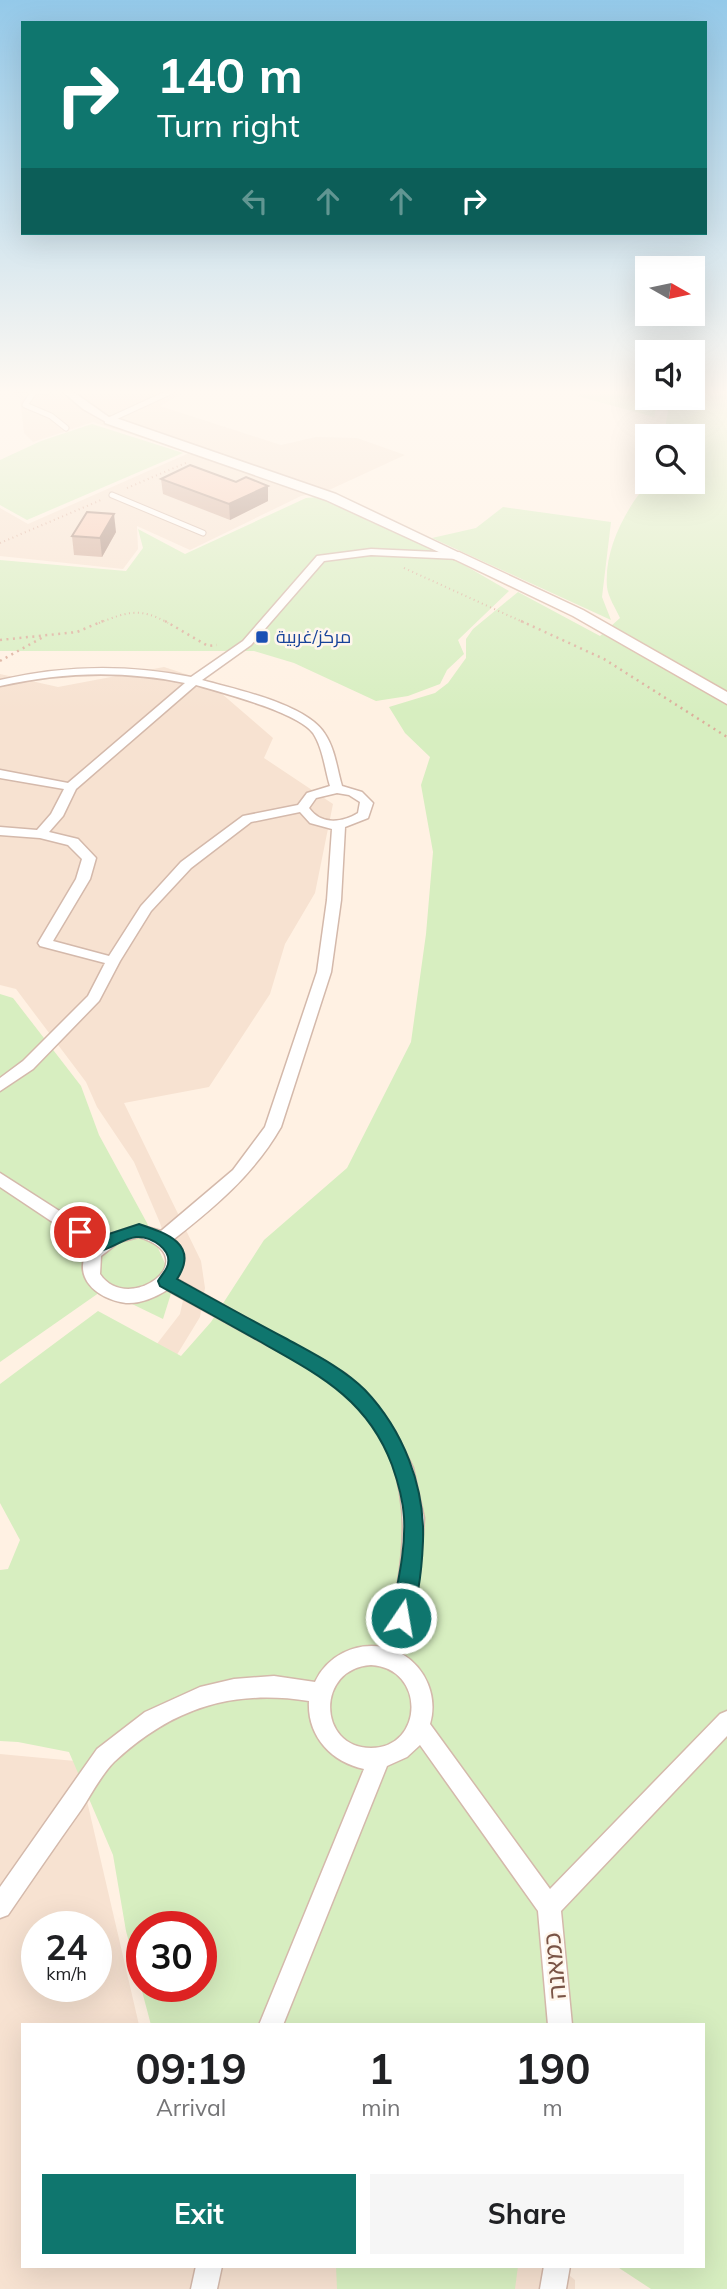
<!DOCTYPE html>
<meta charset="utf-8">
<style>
body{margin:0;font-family:Mulish,Cairo,"Noto Sans Hebrew",sans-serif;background:#f6f6f6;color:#202124;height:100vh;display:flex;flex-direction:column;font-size:26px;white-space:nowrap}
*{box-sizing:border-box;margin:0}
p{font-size:23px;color:#757577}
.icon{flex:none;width:38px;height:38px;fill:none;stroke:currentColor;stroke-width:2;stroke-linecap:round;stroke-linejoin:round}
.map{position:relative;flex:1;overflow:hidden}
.panel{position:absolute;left:21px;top:2023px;width:684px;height:245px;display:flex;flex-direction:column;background:#fff;border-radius:0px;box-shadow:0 7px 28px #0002}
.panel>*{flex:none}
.top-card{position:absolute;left:21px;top:21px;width:686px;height:214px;border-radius:0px;box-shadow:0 7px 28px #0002;background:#0f766e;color:#fff;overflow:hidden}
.needle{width:46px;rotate:99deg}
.fabs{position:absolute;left:635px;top:256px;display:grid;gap:14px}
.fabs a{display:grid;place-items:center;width:70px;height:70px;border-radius:0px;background:#fff;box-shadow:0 7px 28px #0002;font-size:35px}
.speed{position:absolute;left:21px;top:1911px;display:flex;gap:14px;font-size:35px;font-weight:700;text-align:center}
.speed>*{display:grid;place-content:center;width:91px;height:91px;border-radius:50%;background:#fff;box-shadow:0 7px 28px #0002;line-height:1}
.speed small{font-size:18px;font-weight:400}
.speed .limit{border:10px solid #d22;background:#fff;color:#111}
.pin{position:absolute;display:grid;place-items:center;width:60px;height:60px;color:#fff;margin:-30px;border:4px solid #fff;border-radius:50%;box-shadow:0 2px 7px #0007}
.me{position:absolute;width:77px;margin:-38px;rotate:12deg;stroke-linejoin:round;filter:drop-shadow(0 0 5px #0008)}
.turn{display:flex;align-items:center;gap:24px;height:147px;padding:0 21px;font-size:32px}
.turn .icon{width:91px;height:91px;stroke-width:2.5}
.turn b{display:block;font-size:49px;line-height:60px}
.lanes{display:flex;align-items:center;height:66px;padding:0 21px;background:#0003;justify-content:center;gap:35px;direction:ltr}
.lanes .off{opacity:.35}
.eta{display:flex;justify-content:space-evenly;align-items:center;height:119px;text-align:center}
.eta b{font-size:42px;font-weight:700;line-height:49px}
.primary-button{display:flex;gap:14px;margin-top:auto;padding:14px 21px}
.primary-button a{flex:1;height:80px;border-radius:0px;background:#0f766e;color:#fff;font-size:28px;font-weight:700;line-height:80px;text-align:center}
.primary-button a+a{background:#f6f6f6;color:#202124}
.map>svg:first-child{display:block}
.residential{fill:#f7e2d1;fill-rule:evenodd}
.green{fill:#d7eec0;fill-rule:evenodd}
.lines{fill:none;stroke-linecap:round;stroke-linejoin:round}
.service-casing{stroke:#d4b9ab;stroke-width:7}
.minor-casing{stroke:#d4b9ab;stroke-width:3}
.tertiary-casing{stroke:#d4b9ab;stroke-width:3}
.secondary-casing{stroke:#dabaaa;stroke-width:3}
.path-far1{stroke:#dcae9b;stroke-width:2;stroke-dasharray:1 3.5;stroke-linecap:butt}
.path{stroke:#dcae9b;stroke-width:2.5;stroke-dasharray:2 4.5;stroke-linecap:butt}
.service{stroke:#fff;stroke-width:5}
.minor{fill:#fff;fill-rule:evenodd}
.tertiary{fill:#fff;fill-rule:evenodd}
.secondary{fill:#fff;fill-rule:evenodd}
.wall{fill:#d4af9e}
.shaded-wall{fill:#ad8e81}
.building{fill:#f7cbb8;stroke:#ad8e81;stroke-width:2}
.route{fill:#0f766e;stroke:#0a4d48;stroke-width:2}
.transit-dot{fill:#1a4fb4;stroke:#fff6ec;stroke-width:2.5}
.labels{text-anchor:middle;stroke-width:5;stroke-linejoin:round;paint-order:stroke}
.far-transit-label{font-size:18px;fill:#164399;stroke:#fff6ec;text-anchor:start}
.near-street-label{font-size:24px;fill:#7a5446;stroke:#fff6ec}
</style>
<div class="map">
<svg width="727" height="2289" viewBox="0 0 727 2289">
<rect width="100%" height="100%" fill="#fff1e3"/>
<g class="residential">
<polygon points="8,391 187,391 160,406 281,445 316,437 357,438 405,455 329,490 301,496 190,550 137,526 138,549 123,569 0,556 0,508 28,524 189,453 93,422 33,442 24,433 20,399"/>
<path d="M164 667 207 681 273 738 264 758 333 804 315 893 285 944 270 994 209 1087 124 1103 201 1261 205 1288 200 1317 153 1394 159 1687 87 1801 139 2025H23V2266H558L575 2280V2289H0V1754L75 1761 102 1415 180 1314 184 1296 160 1223 134 1162 97 1107 86 1082 16 989 0 985V674L58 687ZM37 1927H96V1986H37Z"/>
</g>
<g class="green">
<polygon points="585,391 647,391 648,397 659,397 654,417 577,396"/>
<path d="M693 391H727V2289H651L616 2266H704V2025H151L126 1931 113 1855 69 1752 18 1742 0 1741V1570L8 1569 20 1540 0 1503V1384L98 1311 181 1356 211 1322 264 1240 347 1168 411 1042 426 934 433 852 421 785 430 757 405 733 389 707 435 693 448 683 466 658V639L473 629 518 592 600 636 620 618C616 609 608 597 607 587 604 549 625 510 649 481H693V436H664L670 397H693ZM142 1927H201V1986H142Z"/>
<polygon points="92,424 183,453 27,520 0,505 0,460 41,441"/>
<polygon points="318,497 440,551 509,591 458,640 464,654 447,670 440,684 408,696 376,701 294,663 254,651 0,651 0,560 126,571 143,548 138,529 185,554 306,498"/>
<polygon points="503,507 611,522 602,597 611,620 432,538 476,528"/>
<polygon points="0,994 13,998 81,1086 99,1135 147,1223 174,1284 163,1319 103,1290 0,1362"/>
<polygon points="336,2266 518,2266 515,2289 337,2289"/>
</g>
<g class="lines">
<g class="service-casing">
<g id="service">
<polyline points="33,393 25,405 51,416 66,428"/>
<polyline points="109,420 172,391"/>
<polyline points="112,495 203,533"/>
</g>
</g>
<g class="minor-casing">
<g id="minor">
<polygon points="14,391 51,391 47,394"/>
<polygon points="62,391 72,391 113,420 106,422 83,409"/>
<path d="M371 549 459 553 464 556 459 559 371 555 324 561 251 645 202 680C234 689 307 704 325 734 335 749 337 769 342 786L362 792 373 803 368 818 345 827 341 900 331 972 281 1127C254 1174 216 1206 174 1239 187 1251 184 1264 177 1279L346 1374 375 1402 395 1431 413 1468 424 1518 420 1572 402 1654C426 1668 438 1697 430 1724L550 1889 720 1714 727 1711V1736L561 1911 572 2025H548L538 1911 420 1745 407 1757 387 1766 283 2025H259L364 1769C331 1762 307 1736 309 1701 232 1689 172 1708 114 1762 101 1775 91 1795 81 1810 56 1845 32 1880 8 1915L0 1918V1887L97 1749 145 1712 200 1687 234 1679 274 1676 315 1682C327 1656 355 1642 383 1647 409 1556 422 1460 342 1391 319 1371 291 1358 265 1344 232 1326 200 1308 167 1290 156 1297 140 1304 126 1303 96 1299 70 1276 90 1247L0 1187V1173L100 1237 139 1225 161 1231 233 1170 265 1127 317 972 327 900 332 829 310 823 300 812 251 822 191 868 151 911 120 961 99 1001 33 1069 0 1091V1078L23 1061 88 996 105 963 40 946 38 943 76 879 82 859 68 845 40 838 0 835V827L37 830 51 814 64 789 0 778V770L68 783 185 683C122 670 62 672 0 686V680C65 665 126 664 191 677L243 641 317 556ZM196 685C223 693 297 712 313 733 323 748 325 770 330 786L307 793 298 805 243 816 181 862 141 906 109 956 53 941 90 879 96 858 78 839 49 832 63 816 76 789ZM337 793 349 795 360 802 358 813C342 823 321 825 309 808L316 798ZM139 1237C208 1258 128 1316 100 1274L101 1256 119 1242ZM371 1665C426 1668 424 1748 371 1748 317 1748 316 1668 371 1665Z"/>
<polygon points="196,2266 222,2266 217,2289 191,2289"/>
<polygon points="544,2266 570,2266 566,2289 540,2289"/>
</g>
</g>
<g class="tertiary-casing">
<polygon id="tertiary" points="105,417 113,417 336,494 466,556 459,560 454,559 326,500 105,423"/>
</g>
<g class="secondary-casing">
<polygon id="secondary" points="459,552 583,610 727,692 727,704 573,616 454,559 452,556"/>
</g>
<g class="path-far1">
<polyline points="127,488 188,462"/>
<polyline points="0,543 101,500"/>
<polyline points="404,568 525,623"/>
<path d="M99 623C127 612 140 607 168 623"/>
</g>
<g class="path">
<polyline points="165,621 208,646 217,645"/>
<polyline points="521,621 604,659 727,737"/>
<polyline points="0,640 77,632 103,621"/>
<polyline points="0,661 45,636"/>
</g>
<use href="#service" class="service"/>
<use href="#minor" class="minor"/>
<use href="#tertiary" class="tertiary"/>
<use href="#secondary" class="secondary"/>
</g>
<g class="wall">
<polygon points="161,479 236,482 268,486 268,501 230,520 163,494"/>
<polygon points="116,532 102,557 74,555 72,536"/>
</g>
<g class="shaded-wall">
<polygon points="268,486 268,501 230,520 229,504"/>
<polygon points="114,514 116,532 102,557 100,538"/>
</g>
<g class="building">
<polygon points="190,465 236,482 246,477 268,486 229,504 161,479"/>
<polygon points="87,512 114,514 100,538 72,536"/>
</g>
<linearGradient id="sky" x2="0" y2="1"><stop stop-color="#94c9e9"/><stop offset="0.55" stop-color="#fff9f2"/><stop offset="1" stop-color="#fff9f2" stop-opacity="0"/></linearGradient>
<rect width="727" height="712" fill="url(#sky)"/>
<path class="route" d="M139 1224C166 1233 200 1244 177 1279 213 1299 249 1319 285 1338 312 1353 343 1368 365 1390 403 1430 425 1486 423 1541 422 1566 419 1601 408 1624L401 1627 394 1624 391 1618C397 1585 406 1551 404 1517 403 1500 398 1482 392 1465 367 1398 317 1374 259 1341 226 1323 193 1304 160 1286L158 1281C160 1277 165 1272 167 1267 174 1250 151 1236 136 1237 122 1239 113 1248 100 1251L74 1236 72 1232 80 1226 100 1237Z"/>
<rect class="transit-dot" x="255" y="630" width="14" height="14" rx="3.5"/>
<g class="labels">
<g class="far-transit-label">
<text x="276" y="643">مركز/غربية</text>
</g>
<g class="near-street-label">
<text transform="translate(555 1966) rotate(-95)" y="8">כמאנה</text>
</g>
</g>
</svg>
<div class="fabs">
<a><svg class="needle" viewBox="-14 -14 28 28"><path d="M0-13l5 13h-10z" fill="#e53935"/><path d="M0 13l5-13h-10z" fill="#757577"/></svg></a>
<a><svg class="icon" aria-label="sound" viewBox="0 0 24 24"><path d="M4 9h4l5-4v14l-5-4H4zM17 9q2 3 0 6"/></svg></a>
<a><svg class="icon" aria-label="search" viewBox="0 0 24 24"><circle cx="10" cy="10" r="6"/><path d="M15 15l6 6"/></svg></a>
</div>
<div class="speed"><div>24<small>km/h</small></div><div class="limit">30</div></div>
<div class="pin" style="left:80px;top:1232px;background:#d93025"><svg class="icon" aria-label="arrive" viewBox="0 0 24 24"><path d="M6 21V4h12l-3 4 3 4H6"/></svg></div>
<svg class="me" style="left:401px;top:1618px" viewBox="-20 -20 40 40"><circle r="17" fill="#0f766e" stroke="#fff" stroke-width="3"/><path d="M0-11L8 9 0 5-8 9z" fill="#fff"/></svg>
<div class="top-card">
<div class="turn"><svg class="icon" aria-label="right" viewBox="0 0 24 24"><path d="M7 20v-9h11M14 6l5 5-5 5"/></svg><div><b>140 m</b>Turn right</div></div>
<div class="lanes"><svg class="icon off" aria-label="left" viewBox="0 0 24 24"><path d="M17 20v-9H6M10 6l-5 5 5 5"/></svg><svg class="icon off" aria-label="ahead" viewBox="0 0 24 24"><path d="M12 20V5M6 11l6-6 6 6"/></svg><svg class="icon off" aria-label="ahead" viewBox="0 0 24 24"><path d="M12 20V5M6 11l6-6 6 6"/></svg><svg class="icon" aria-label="right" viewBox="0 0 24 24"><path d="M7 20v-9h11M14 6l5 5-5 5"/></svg></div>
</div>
<section class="panel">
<div class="eta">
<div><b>09:19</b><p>Arrival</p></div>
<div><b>1</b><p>min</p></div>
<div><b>190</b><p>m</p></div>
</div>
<div class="primary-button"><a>Exit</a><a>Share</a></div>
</section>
</div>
